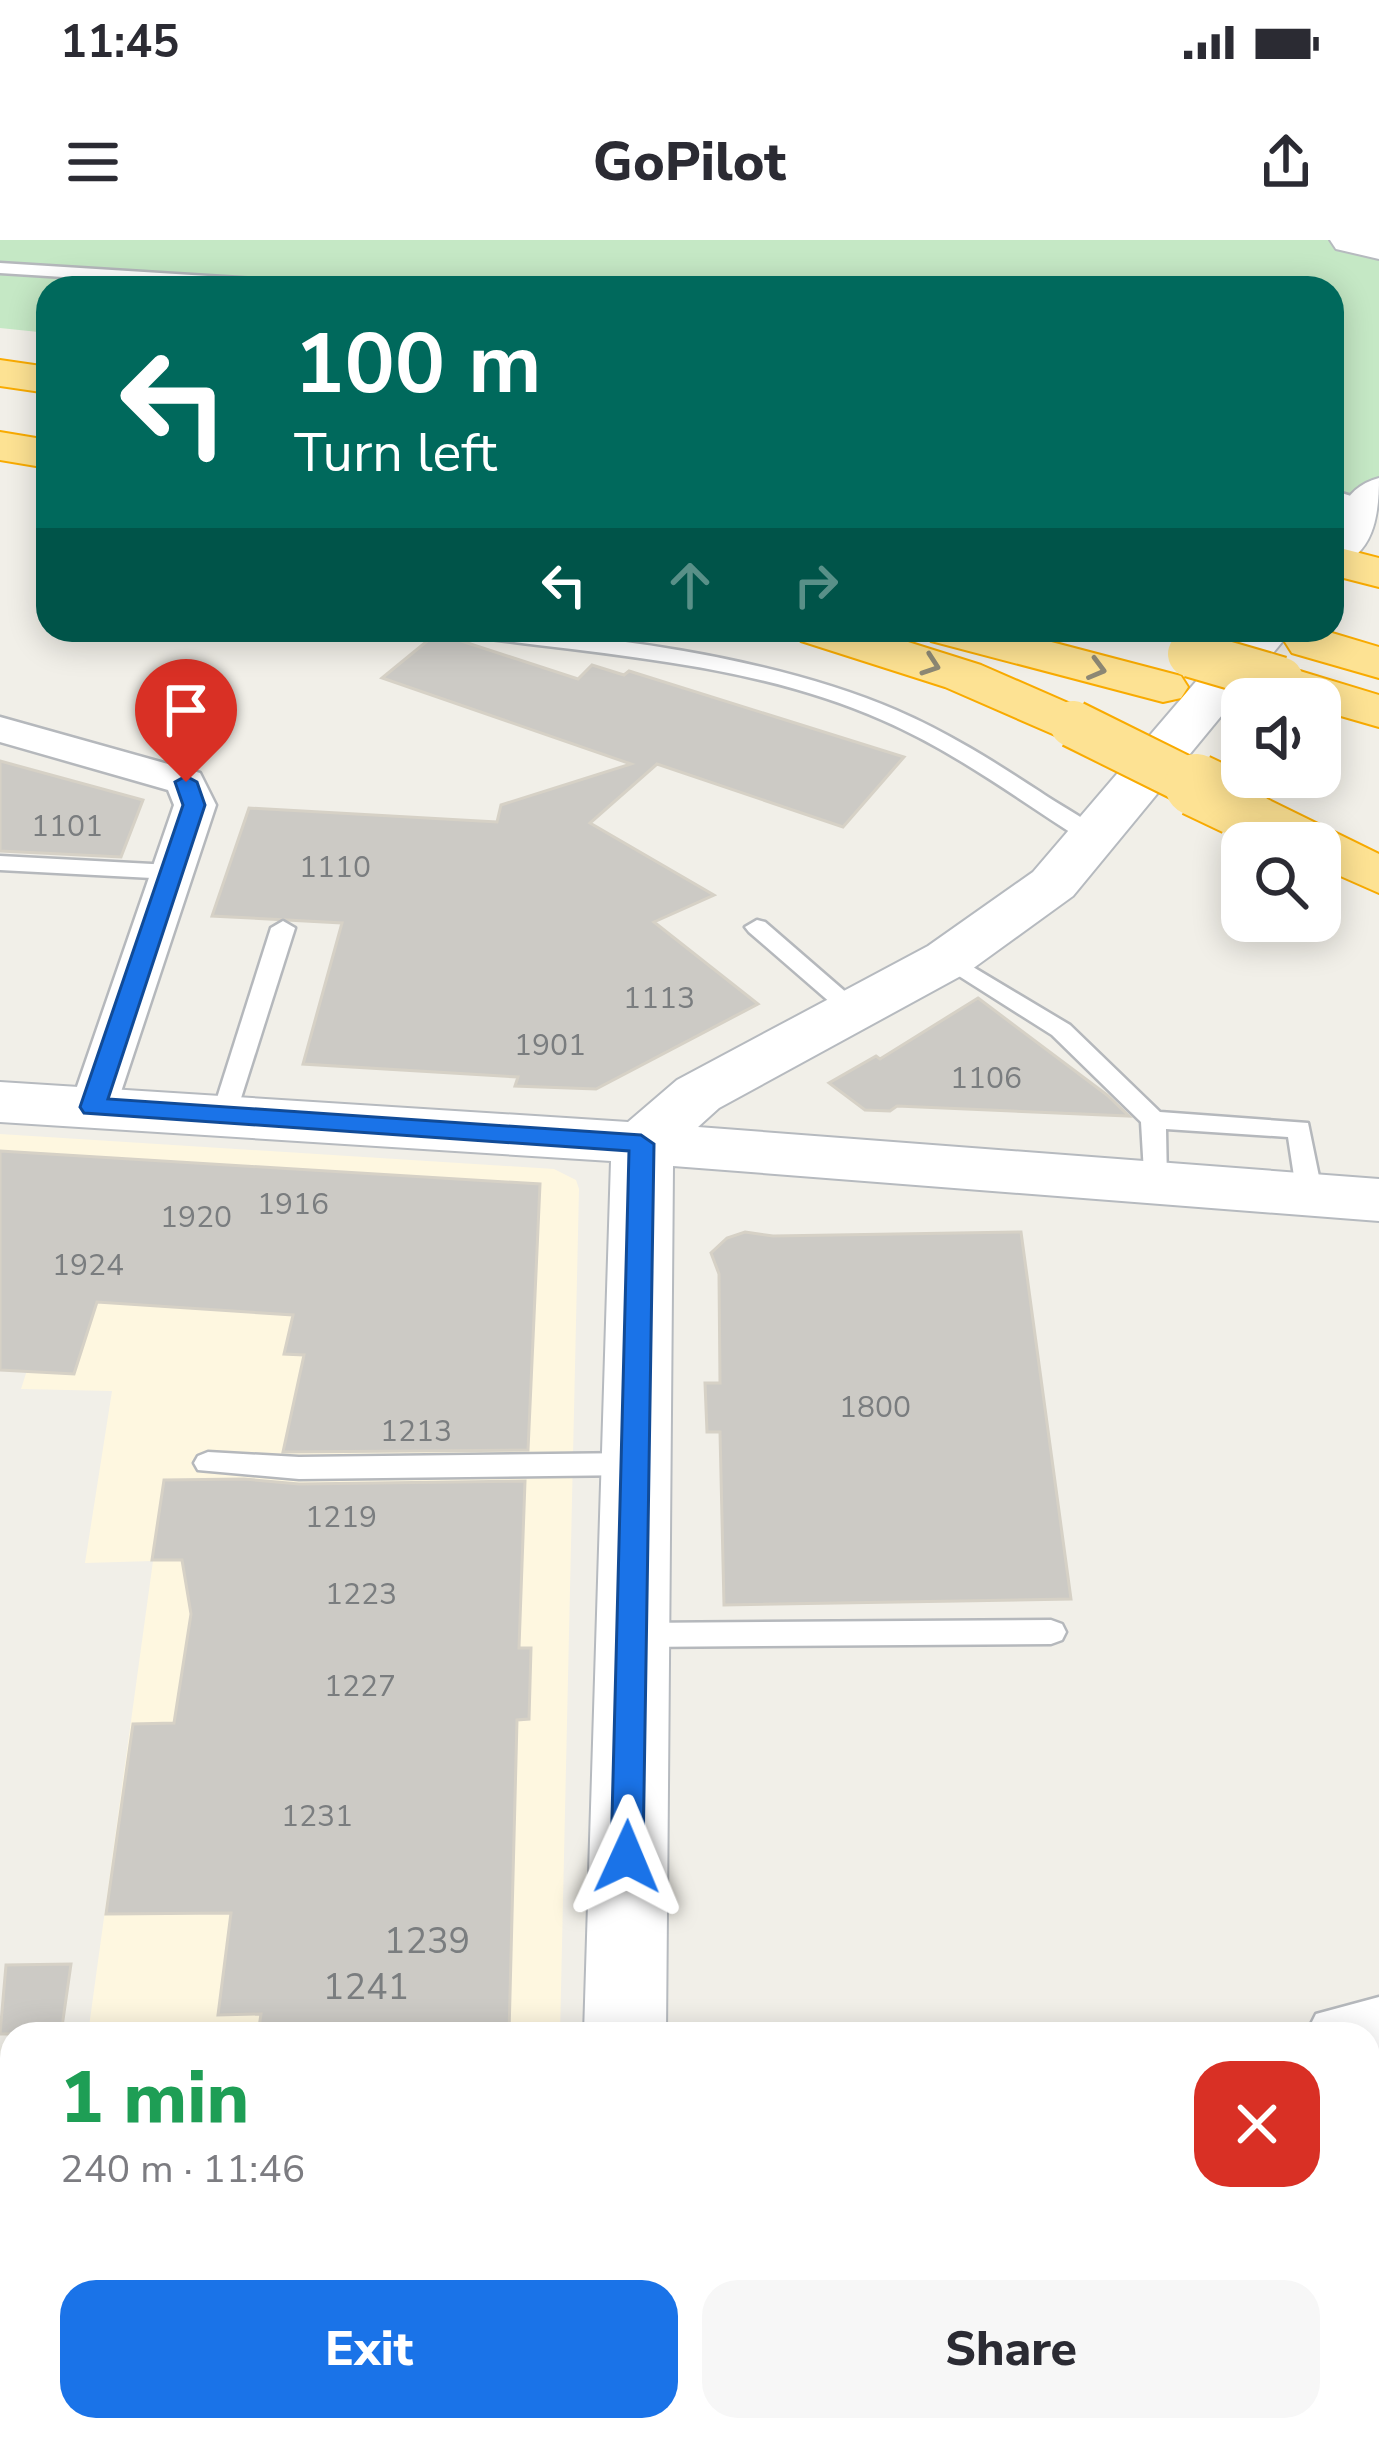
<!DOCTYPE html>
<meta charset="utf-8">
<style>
body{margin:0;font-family:"Nunito Sans",sans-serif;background:#f7f7f7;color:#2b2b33;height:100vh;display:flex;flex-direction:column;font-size:45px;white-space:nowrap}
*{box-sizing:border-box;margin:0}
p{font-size:39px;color:#7c7c81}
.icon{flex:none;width:66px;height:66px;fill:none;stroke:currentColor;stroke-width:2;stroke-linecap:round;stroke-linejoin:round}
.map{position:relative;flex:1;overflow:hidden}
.drawer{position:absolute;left:0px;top:1782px;width:1380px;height:420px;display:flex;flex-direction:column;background:#fff;border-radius:36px 36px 0 0;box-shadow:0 6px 30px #0003}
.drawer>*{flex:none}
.hud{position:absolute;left:36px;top:36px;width:1308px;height:366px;border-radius:36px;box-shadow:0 6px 30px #0003;background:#00695c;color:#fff;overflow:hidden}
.buttons{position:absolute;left:1221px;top:438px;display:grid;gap:24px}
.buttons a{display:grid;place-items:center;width:120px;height:120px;border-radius:24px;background:#fff;box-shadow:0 6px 30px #0003;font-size:60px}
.pin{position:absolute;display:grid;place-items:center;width:102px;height:102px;color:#fff;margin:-123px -51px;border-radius:50% 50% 50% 0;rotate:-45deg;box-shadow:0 0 12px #0007}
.pin .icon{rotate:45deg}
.me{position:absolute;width:132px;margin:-66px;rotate:1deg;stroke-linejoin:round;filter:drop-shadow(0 0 9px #0008)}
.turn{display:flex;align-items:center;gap:42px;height:252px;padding:0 60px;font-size:54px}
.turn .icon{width:156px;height:156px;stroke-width:2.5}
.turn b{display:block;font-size:84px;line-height:102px}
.lanes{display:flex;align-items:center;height:114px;padding:0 60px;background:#0003;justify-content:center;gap:60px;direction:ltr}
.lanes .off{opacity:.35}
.round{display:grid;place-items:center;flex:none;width:126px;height:126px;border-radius:36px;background:#f7f7f7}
.head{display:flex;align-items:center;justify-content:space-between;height:204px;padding:0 60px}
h1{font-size:72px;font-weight:800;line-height:90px;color:#1e9e55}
.primary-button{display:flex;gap:24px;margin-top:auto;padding:24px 60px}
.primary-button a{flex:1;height:138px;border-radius:36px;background:#1a73e8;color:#fff;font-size:48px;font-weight:800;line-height:138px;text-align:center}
.primary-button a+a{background:#f7f7f7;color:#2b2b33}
.status{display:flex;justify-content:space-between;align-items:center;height:84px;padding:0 60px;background:#fff;direction:ltr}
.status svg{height:33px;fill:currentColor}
header{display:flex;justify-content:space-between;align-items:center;height:156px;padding:0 60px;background:#fff;font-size:54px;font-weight:800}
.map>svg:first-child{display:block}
.commercial{fill:#fef7e0}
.green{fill:#c5e8c5}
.building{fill:#cccac5;stroke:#d6d1c6;stroke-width:3}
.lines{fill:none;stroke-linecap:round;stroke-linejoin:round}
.lane-casing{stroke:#b5b8bc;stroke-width:5}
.street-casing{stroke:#b5b8bc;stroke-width:5}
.secondary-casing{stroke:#b6babf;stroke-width:4}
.highway-casing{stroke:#f9ab00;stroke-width:4}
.lane{fill:#fff;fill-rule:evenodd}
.street{fill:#fff;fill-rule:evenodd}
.secondary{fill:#fff;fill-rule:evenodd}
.highway{fill:#fde293;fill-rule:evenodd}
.highway-bridge-far1-casing{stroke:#f9ab00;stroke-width:50;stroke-linecap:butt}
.highway-bridge-casing{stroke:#f9ab00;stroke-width:66;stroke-linecap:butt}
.highway-bridge-far1{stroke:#fde293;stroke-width:46}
.highway-bridge{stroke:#fde293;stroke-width:62}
.oneway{stroke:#8e8975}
.route{fill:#1a73e8;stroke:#114b97;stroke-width:3}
.labels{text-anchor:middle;stroke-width:9;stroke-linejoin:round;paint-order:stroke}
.number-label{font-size:30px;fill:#7a7d7f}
.near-number-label{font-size:36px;fill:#7a7d7f}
</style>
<div class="status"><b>11:45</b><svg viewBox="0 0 49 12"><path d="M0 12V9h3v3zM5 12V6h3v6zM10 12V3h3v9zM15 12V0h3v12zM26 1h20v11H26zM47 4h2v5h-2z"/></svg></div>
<header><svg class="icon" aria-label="menu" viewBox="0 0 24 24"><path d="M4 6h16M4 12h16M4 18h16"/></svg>GoPilot<svg class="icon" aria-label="share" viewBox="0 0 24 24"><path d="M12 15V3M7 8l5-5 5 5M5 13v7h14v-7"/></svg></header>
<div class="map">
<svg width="1379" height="2202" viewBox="0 0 1379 2202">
<rect width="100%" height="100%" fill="#f1efe8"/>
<g class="commercial">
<polygon points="0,894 554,929 576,940 579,949 560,1794 88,1794 153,1321 85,1323 112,1151 21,1149 37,1099 0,1099"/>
<polygon points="137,2190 556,2190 555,2202 136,2202"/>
</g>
<polygon class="green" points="0,0 1379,0 1379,256 1332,260 1332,48 48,48 48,93 0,88"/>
<g class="building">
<polygon points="437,393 578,439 592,425 624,435 629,431 904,517 843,587 657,524 590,583 714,655 654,682 758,764 596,849 515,846 518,837 303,824 342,683 212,676 249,568 497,582 501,565 631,524 382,438"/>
<polygon points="0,521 143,560 121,617 0,611"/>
<polygon points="978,758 1107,855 1129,876 897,866 890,871 865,870 829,843 876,816 880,819"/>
<polygon points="0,911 540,944 528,1210 283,1212 304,1115 284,1114 293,1075 97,1062 74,1134 0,1130"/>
<polygon points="745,992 773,996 1021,992 1071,1359 724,1365 720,1192 707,1192 705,1143 720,1143 719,1034 711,1013 727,998"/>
<polygon points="244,1239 299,1244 525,1241 519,1408 531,1408 529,1479 517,1480 509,1794 258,1794 261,1774 218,1775 231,1673 106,1674 133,1484 174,1483 191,1374 182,1320 152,1320 164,1240"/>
<polygon points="71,1724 61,1794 0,1794 6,1725"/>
</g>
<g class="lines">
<g class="lane-casing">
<g id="lane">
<polygon points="0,23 319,43 328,48 238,48 0,33"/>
<polygon points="1332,250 1373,263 1376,267 1366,273 1332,262"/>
<path d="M345 390H402C390 400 357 400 345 390Z"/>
<path d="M458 390C590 390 775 418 896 470 947 492 993 521 1039 551 1060 566 1089 579 1106 598L1103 603H1087C1019 560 956 512 882 480 754 423 605 415 468 396Z"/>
<polygon points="0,616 171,625 182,632 171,639 0,630"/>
<polygon points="757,680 765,682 863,767 867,772 863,777 847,777 749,692 745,687"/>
<polygon points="283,681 295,688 235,877 223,885 214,883 211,877 271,688"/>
<polygon points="948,712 1070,785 1160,872 1308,883 1323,956 1319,962 1301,962 1297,956 1288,897 1166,889 1167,944 1154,953 1145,950 1141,882 1052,795 940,724 936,719"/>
<polygon points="208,1212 299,1217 634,1213 644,1217 648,1224 644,1231 634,1235 299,1239 198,1230 194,1223 198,1216"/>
<polygon points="1051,1380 1062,1384 1066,1392 1062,1400 1051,1404 635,1407 624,1403 620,1395 624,1387 635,1383"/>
</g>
</g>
<g class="street-casing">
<g id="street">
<polygon points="0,477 200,533 216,565 116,867 110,878 93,882 76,878 70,867 174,565 168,550 0,502"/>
<polygon points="1379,1757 1379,1813 1368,1816 1368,1794 1306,1794 1316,1774"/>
<polygon points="1266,2190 1336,2190 1341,2202 1271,2202"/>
</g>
</g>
<g class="secondary-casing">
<g id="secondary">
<polygon points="1330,0 1379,0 1379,19 1336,9"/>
<path d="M1379 238C1379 275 1374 317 1332 327 1332 290 1337 249 1379 238Z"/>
<polygon points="1240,390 1292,390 1073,656 968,732 719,868 698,887 1379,939 1379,981 673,926 666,1794 584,1794 611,921 0,882 0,842 628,882 677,840 928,706 1033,632"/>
<rect x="0" y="1939" width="12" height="82"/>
<rect x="576" y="2190" width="92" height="12"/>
</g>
</g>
<g class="highway-casing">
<g id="highway">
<polygon points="0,120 48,127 48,153 0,146"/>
<polygon points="0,192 48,200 48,228 0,220"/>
<polygon points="1332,306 1379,318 1379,347 1332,335"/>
<polygon points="794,390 870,390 981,425 1091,473 1099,484 1091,495 1073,500 1055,495 945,447 801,401"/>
<polygon points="924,390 1006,390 1181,436 1188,447 1181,458 1163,462 931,401"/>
<polygon points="1322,390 1379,407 1379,438 1292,413 1285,402 1292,391"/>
<path d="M1280 425 1379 455V487L1320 470V459C1296 459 1269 461 1255 440L1262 429Z"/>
<path d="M1236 548 1255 553 1379 614V653L1320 627V603C1281 603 1233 599 1209 564L1217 553Z"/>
</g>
</g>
<use href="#lane" class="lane"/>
<use href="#street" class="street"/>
<use href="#secondary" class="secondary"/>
<use href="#highway" class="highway"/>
<g class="highway-bridge-far1-casing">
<g id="highway-bridge-far1">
<polyline points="1191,414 1280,440"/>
<polyline points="1073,484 1202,548"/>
</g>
</g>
<g class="highway-bridge-casing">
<polyline id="highway-bridge" points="1196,545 1236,564"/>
</g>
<use href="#highway-bridge-far1" class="highway-bridge-far1"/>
<use href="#highway-bridge" class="highway-bridge"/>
</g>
<defs><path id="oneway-chevron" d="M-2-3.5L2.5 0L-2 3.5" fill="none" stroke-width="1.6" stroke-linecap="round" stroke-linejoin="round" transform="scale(3)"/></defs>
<g class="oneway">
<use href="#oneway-chevron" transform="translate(931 425) rotate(19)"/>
<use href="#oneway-chevron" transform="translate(1097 429) rotate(15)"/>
</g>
<polygon class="route" points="186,536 197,542 205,565 108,859 641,895 654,904 643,1617 639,1626 627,1630 616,1626 611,1617 629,911 84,873 80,867 183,565 175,542"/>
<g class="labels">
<g class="number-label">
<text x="67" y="596">1101</text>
<text x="335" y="637">1110</text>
<text x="659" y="768">1113</text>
<text x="550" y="815">1901</text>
<text x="986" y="848">1106</text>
<text x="293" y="974">1916</text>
<text x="196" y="987">1920</text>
<text x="88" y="1035">1924</text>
<text x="875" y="1177">1800</text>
<text x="416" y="1201">1213</text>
<text x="341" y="1287">1219</text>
<text x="361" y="1364">1223</text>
<text x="360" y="1456">1227</text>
<text x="317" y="1586">1231</text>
</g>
<g class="near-number-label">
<text x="427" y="1713">1239</text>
<text x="366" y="1759">1241</text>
</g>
</g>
</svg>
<div class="buttons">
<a><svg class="icon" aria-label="sound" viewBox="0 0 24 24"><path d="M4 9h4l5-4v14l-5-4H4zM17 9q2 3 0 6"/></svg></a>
<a><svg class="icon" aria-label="search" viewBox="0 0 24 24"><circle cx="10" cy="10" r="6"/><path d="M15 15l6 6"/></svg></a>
</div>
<div class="pin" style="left:186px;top:542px;background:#d93025"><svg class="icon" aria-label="arrive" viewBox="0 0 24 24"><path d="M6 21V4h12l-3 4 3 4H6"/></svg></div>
<svg class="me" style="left:627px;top:1617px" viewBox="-20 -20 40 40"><path d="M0-17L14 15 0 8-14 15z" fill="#1a73e8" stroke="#fff" stroke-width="4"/></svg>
<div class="hud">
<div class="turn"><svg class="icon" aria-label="left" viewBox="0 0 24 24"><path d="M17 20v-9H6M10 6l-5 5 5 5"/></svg><div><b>100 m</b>Turn left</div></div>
<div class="lanes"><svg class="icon" aria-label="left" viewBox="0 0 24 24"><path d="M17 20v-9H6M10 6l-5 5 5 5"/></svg><svg class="icon off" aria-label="ahead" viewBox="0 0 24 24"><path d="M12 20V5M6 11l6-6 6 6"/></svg><svg class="icon off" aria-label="right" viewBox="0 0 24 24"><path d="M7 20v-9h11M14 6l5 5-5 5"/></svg></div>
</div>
<section class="drawer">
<div class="head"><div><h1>1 min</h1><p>240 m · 11:46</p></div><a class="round" style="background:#d93025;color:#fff"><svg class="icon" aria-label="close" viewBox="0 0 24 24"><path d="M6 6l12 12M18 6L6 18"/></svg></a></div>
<div class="primary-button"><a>Exit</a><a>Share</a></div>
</section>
</div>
